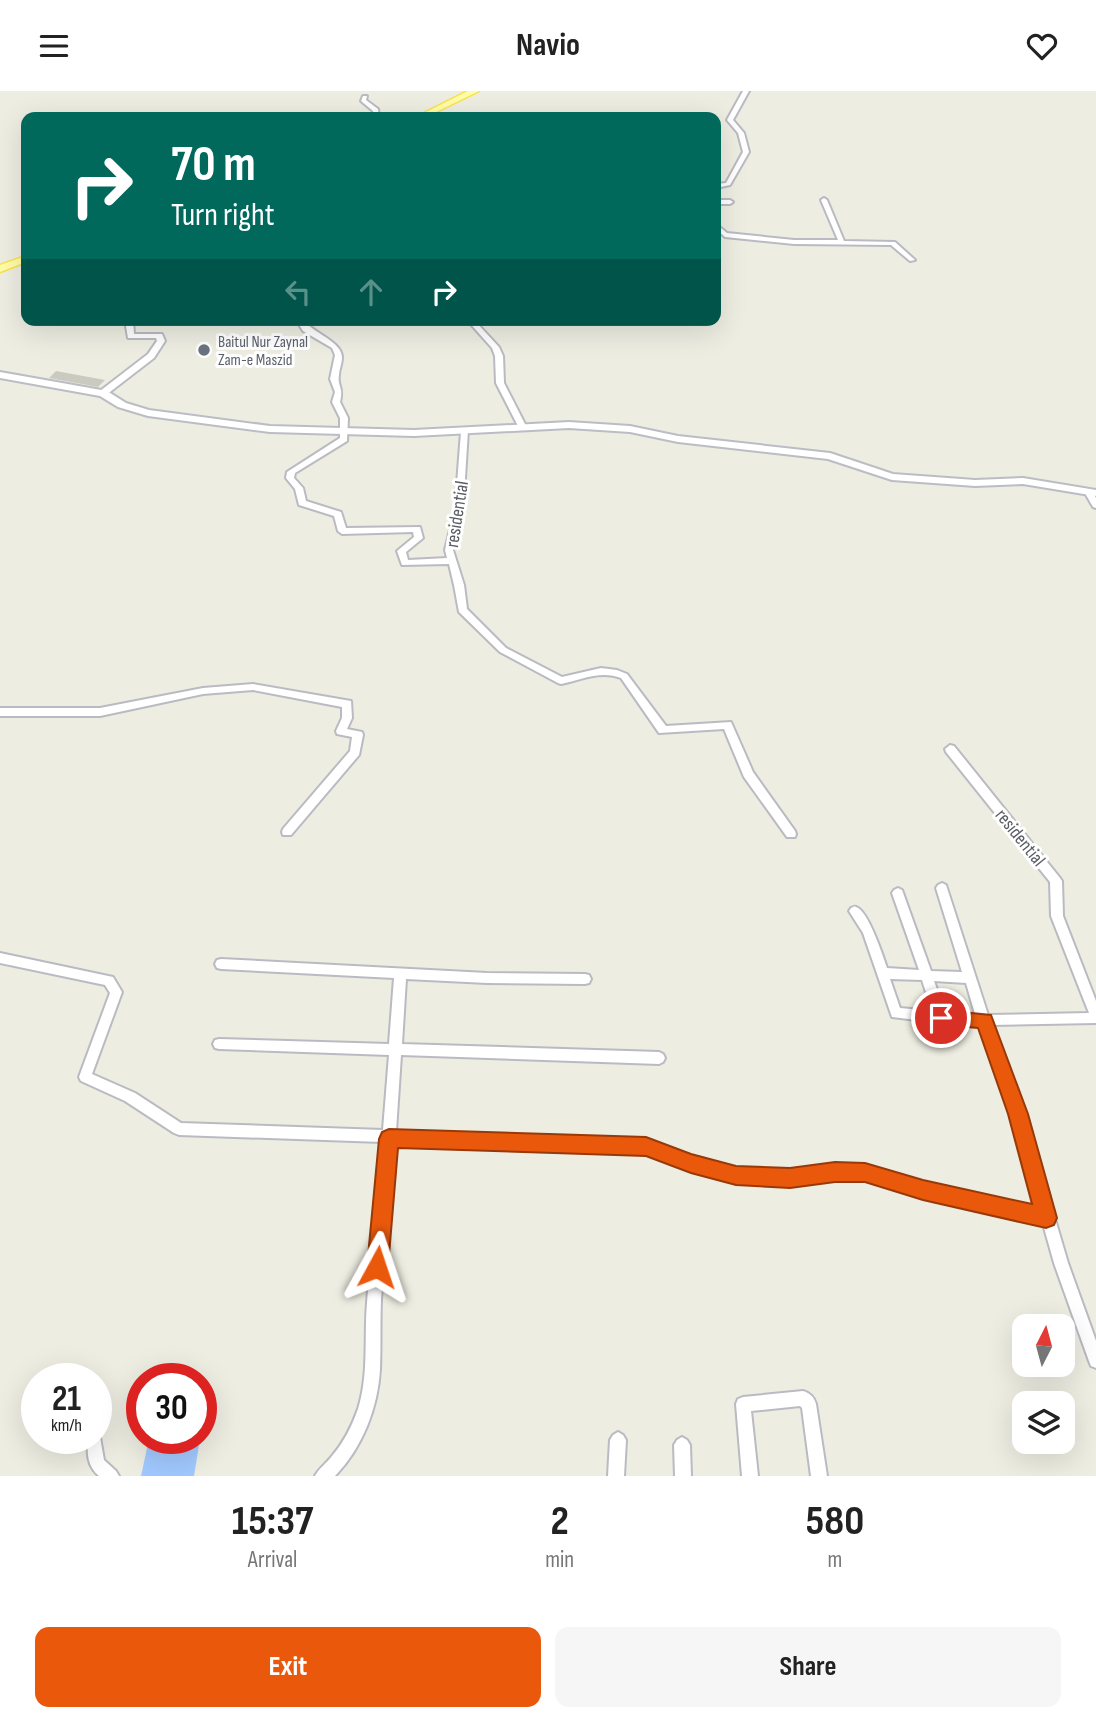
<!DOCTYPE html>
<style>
body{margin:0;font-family:"Sofia Sans Condensed",sans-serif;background:#f6f6f6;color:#222;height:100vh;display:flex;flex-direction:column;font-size:26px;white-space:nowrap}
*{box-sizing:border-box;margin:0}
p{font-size:23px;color:#767676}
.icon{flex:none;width:38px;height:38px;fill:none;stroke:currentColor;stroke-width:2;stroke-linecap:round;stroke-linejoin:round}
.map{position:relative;height:1385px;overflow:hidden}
.drawer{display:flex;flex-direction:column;background:#fff;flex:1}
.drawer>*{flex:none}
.top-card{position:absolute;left:21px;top:21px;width:700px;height:214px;border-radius:14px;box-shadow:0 7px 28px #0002;background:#00695c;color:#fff;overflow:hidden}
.needle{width:46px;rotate:6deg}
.tools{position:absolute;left:1012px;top:1223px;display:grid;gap:14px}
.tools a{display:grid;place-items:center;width:63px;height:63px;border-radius:14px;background:#fff;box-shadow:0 7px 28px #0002;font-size:35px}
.speed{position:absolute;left:21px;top:1272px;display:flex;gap:14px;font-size:35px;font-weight:700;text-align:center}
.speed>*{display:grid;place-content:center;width:91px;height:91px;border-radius:50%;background:#fff;box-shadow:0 7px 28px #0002;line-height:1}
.speed small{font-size:18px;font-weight:400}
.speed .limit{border:10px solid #d22;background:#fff;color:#111}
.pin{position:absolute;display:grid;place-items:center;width:60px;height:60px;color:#fff;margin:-30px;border:4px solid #fff;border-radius:50%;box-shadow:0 2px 7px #0007}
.me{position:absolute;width:77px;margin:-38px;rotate:5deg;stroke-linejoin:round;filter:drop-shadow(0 0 5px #0008)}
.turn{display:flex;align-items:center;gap:24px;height:147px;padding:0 35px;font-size:32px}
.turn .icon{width:91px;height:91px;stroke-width:2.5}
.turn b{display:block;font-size:49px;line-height:60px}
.lanes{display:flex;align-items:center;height:66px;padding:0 35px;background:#0003;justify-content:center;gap:35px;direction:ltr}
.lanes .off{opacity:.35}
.eta{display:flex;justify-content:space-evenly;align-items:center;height:119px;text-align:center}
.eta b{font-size:42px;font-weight:700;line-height:49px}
.action{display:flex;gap:14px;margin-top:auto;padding:14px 35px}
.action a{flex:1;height:80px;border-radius:14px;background:#ea580c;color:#fff;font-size:28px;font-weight:700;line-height:80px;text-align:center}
.action a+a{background:#f6f6f6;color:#222}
header{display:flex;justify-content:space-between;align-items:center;height:91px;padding:0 35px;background:#fff;font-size:32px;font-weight:700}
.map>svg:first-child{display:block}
.water{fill:#a1c9ff}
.building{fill:#cbcac1}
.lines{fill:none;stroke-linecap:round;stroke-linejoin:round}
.street-casing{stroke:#babbc2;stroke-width:4}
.secondary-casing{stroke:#babdc4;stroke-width:4}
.primary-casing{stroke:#fae14f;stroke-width:3}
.street{fill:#fff;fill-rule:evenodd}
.secondary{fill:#fff;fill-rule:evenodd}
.primary{fill:#fffda6;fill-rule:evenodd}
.route{fill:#ea580c;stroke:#983908;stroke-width:2}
.worship-dot{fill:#6b7280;stroke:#fff;stroke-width:2.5}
.labels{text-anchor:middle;stroke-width:6;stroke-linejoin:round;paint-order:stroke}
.far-worship-label{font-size:16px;fill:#5b616d;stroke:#fff;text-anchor:start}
.street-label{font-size:19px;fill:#5a5d64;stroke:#fff}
</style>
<header><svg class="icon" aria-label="menu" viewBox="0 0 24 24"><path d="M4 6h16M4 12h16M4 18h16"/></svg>Navio<svg class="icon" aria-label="heart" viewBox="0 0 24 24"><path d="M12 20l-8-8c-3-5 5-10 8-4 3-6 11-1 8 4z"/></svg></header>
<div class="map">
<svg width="1096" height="1385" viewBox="0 0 1096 1385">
<rect width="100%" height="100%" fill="#eeede2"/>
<polygon class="water" points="149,1348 200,1348 194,1385 141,1385"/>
<polygon class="building" points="56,280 105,289 98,296 49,287"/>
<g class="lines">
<g class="street-casing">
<g id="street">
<polygon points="743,0 749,0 733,29 744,42 749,61 730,94 716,97 716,93 726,92 743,61 738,42 727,29"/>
<polygon points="363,5 367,5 366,9 378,18 379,26 373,26 373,20 361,10"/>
<polygon points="824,107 827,109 844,150 895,151 915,169 910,170 891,154 794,153 725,146 716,138 716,133 727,142 794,149 838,149 821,109"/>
<polygon points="716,109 730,109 733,111 730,113 716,113"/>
<polygon points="125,229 133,229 134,243 162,243 165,250 154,267 106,304 100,304 100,300 148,263 157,250 156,247 128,247"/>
<path d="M296 229H303C313 242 343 251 342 267 342 273 339 278 339 284 337 296 344 295 340 311L348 327 347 350 295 382 294 387 303 397 306 410 341 421 346 437 420 436 423 447 406 461 408 469 447 467 445 459 455 419 461 341 462 339H468L463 419 453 459 464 494 467 518 506 557 562 586 601 577 617 579 627 583 666 635 731 631 753 681 795 740 796 743 795 746H787L744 686 724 638 659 642 621 587C601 579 580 589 561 593L558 592 500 561 459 521 454 494 449 473 402 474 397 460 414 446 413 441 342 443 338 440 334 425 299 414 295 398 286 387 287 381 340 347V327L332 311 335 301 330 288 335 264 332 257 303 240Z"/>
<polygon points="467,229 474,229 499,256 503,265 504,292 526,335 525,337 522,337 518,335 496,292 495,265 492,257"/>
<polygon points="1089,399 1092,400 1096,407 1096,417 1093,416 1085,402"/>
<polygon points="253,593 351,610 352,627 347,638 362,641 363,644 359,664 291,744 283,744 282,741 283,738 350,660 352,646 337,643 336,640 342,627 342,616 253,599 203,603 100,625 0,625 0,617 100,617 203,597"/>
<path d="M950 654 954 655 1060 787 1062 790 1063 825 1096 910V932L991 934 1024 1023 1068 1172 1096 1250V1277L1091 1275 1089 1270 1054 1172 1043 1133 923 1105 865 1088 835 1087 790 1093 736 1091 691 1079 646 1061 395 1052C390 1104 386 1156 381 1208 380 1231 381 1255 380 1278 378 1317 362 1357 335 1385H315C319 1377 327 1372 332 1365 344 1351 352 1335 358 1318 369 1283 364 1247 367 1212 371 1158 377 1105 382 1051L179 1044 174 1042 125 1010 81 990 79 986 110 902 105 894 0 872V862L113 886 122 901 92 983 135 1002 181 1032 383 1039 389 964 219 958 215 957 213 953 215 949 219 948 389 953 394 887 221 878 217 877 215 873 217 869 221 868 487 882 585 883 589 884 591 888 589 892 585 893 487 892 406 888 402 953 659 961 663 963 665 967 663 971 659 973 401 964 396 1040 646 1049 691 1067 736 1079 790 1081 835 1075 865 1076 923 1093 1039 1119 1012 1023 979 934 944 931 941 932 892 926 863 842 849 820 851 817C853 816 855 815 856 816 868 819 883 865 887 877L919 879 892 802 894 799 898 797 902 799 931 880 962 881 936 797 938 794 942 792 946 794 988 924 1089 922 1051 825 1050 791 946 661 945 658ZM890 888 922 889 932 920 900 917ZM934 890 966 892 975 923 945 921Z"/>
<path d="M803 1300C810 1302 814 1306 816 1313L827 1385H811L802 1317 800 1315 751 1320 758 1385H742L736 1313 738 1308 743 1306Z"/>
<polygon points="618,1341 623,1344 626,1349 624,1385 608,1385 610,1349 613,1344"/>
<path d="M96 1344 100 1346 104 1369 116 1380 119 1385H99C88 1376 86 1362 89 1348H96Z"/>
<polygon points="682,1346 687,1349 690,1354 691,1385 675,1385 674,1354 677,1349"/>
</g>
</g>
<g class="secondary-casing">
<polygon id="secondary" points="0,281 107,300 126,312 149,319 270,335 414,339 569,331 630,335 678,345 830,362 893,383 975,389 1023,387 1096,399 1096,405 1023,393 975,395 892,389 828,368 678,351 630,341 569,337 414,345 270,341 148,325 118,316 100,305 0,287"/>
</g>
<g class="primary-casing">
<g id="primary">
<polygon points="468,0 479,0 426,26 416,26"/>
<polygon points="26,165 26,171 0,181 0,174"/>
</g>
</g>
<use href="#street" class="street"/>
<use href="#secondary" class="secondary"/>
<use href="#primary" class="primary"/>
</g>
<polygon class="route" points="941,919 991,924 1028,1023 1057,1127 1054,1134 1046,1137 923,1109 865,1091 835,1091 790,1097 736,1094 691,1082 646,1065 398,1057 388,1176 385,1183 377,1187 370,1183 367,1176 379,1048 382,1041 389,1038 646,1046 691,1063 736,1075 790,1077 835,1071 865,1072 923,1089 1032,1113 1008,1023 978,937 935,933 932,927 935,921"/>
<circle class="worship-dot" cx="204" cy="259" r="7"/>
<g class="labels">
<g class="far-worship-label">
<text x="218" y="256">Baitul Nur Zaynal<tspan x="218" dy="18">Zam-e Maszid</tspan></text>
</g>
<g class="street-label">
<text transform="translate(456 423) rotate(-81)" y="7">residential</text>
<text transform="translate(1021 746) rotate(51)" y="7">residential</text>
</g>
</g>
</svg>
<div class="tools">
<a><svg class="needle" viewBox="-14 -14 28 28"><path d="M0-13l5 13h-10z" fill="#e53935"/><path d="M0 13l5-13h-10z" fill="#767676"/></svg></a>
<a><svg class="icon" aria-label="layers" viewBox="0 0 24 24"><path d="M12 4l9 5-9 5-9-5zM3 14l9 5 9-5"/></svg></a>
</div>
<div class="speed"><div>21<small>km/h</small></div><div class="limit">30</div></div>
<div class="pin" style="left:941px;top:927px;background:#d93025"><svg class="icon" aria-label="arrive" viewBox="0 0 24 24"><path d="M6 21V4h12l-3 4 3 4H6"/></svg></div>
<svg class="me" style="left:377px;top:1176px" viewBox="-20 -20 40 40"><path d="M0-17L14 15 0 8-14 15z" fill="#ea580c" stroke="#fff" stroke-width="4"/></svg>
<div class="top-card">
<div class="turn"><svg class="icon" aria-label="right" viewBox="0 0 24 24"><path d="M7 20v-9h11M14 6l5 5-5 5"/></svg><div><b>70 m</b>Turn right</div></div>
<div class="lanes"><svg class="icon off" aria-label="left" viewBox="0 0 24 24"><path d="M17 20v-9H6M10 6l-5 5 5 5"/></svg><svg class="icon off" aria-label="ahead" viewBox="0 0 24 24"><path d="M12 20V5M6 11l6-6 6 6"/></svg><svg class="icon" aria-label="right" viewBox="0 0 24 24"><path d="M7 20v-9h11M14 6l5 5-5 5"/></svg></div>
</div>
</div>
<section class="drawer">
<div class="eta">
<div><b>15:37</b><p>Arrival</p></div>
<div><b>2</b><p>min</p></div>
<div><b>580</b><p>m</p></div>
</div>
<div class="action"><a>Exit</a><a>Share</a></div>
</section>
